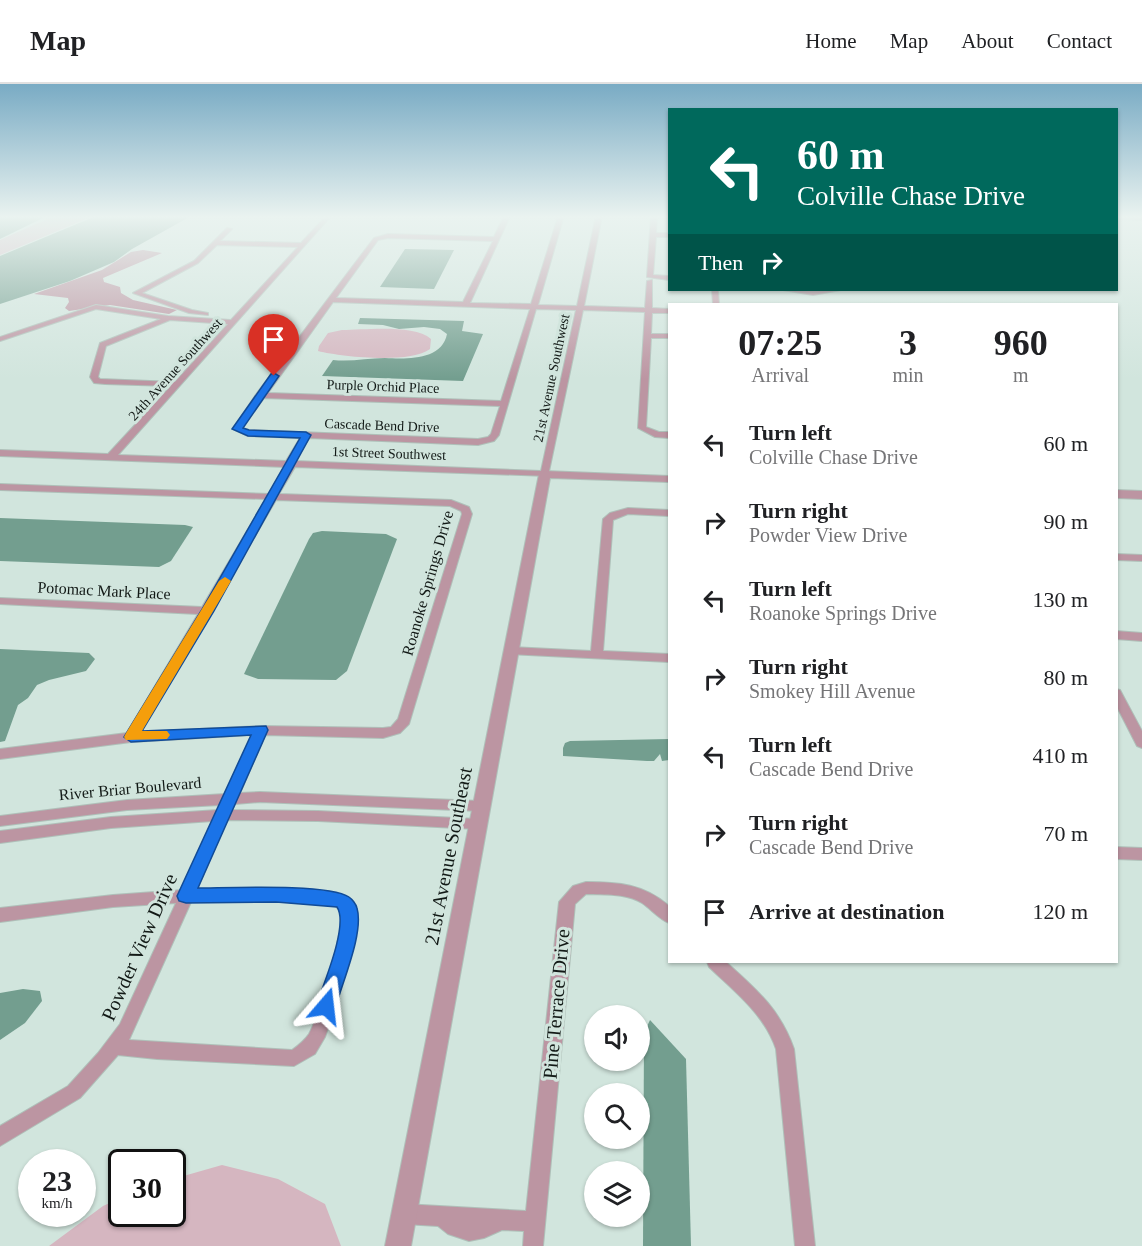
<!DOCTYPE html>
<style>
body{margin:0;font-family:"Times New Roman",serif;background:#f2f2f2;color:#202124;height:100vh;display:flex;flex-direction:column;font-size:22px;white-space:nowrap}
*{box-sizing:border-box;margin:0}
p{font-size:20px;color:#757577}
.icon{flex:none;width:33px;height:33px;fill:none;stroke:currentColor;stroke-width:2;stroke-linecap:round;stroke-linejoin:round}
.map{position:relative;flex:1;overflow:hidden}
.details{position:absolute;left:668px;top:219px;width:450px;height:660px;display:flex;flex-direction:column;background:#fff;border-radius:0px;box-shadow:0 2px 4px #0004}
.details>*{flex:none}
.top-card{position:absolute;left:668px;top:24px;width:450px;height:183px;border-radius:0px;box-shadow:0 2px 4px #0004;background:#00695c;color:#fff;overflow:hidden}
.fabs{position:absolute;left:584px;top:921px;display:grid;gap:12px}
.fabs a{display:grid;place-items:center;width:66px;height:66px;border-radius:50%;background:#fff;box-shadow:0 2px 4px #0004;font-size:30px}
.speed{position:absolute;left:18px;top:1065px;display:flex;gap:12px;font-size:30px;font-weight:700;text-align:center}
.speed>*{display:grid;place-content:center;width:78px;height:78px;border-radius:50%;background:#fff;box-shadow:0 2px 4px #0004;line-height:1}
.speed small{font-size:15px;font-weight:400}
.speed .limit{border:3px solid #111;border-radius:9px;background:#fff;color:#111}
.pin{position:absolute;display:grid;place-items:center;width:51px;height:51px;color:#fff;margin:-62px -26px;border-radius:50% 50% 50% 0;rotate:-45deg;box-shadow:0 0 6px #0007}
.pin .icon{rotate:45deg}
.me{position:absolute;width:66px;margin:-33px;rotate:17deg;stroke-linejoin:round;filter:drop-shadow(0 0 4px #0008)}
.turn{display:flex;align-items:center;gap:21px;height:126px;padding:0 30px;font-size:27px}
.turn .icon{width:78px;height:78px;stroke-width:2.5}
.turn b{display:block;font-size:42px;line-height:51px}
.then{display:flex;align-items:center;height:57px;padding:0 30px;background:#0003;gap:12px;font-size:22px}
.eta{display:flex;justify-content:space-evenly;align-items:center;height:102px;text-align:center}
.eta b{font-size:36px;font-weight:800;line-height:42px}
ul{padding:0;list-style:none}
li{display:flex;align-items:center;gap:18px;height:78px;padding:0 30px}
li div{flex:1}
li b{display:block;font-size:22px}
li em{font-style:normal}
header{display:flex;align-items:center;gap:36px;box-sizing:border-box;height:84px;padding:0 30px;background:#fff;border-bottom:2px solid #e0e0e0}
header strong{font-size:28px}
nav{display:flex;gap:33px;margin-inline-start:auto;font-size:21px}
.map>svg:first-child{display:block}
.green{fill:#d5b6c0}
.forest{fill:#b9909e}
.water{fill:#739e8f}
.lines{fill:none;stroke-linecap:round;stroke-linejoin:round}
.minor-casing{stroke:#afc0b9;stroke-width:2}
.tertiary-casing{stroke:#afc0b9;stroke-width:2}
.minor{fill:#bc95a2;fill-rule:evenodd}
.tertiary{fill:#bc95a2;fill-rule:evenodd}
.route{fill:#1a73e8;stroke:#114b97;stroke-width:1.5}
.slow{fill:#f59e0b}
.labels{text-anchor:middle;stroke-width:6;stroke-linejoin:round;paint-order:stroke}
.far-street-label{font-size:14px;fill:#121916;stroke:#d1e5dd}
.street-label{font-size:16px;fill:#121916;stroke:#d1e5dd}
.near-street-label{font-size:20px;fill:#121916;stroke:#d1e5dd}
</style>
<header>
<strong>Map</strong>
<nav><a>Home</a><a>Map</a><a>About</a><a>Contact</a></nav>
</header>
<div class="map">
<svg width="1142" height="1162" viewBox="0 0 1142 1162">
<rect width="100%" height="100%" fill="#d1e5dd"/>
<g class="green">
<polygon points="54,132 93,132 0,171 0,156"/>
<path d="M342 246C365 246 414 240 431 255L430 265C410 280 342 273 318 267L319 262 328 249Z"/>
<polygon points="222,1081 278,1095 325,1120 341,1162 49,1162 103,1122 121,1114 122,1130 172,1130 173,1095"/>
</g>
<polygon class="forest" points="143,166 162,169 103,194 104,198 120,203 121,209 133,216 177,226 169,230 110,221 69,227 65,224 69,218 68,214 34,210 102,186 131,168"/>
<g class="water">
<polygon points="0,132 47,132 0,155"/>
<polygon points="96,132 191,132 132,165 114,178 70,197 0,220 0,172"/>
<polygon points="405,165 454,166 434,205 380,203"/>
<path d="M360 234 464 237 462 247 483 250 463 297 322 292 333 276C351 278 368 274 385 274 405 275 442 277 447 250L440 245 424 243 399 245 383 241 358 240Z"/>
<polygon points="0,434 185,441 193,443 171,477 159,483 0,477"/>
<polygon points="322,447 386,450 397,455 347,587 336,596 258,595 244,590 309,455 313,449"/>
<polygon points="0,565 89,569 95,575 86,587 49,596 37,601 28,614 18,621 5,657 0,658"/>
<polygon points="669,655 669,676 662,677 660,670 654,677 647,677 563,672 563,664 565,659 570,657"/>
<polygon points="23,905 40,907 42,917 25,939 0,956 0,909"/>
<polygon points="650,936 686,975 691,1162 643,1162 644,949"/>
</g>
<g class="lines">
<g class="minor-casing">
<g id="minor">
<path d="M326 132H331L118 371 286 377 300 354 248 352 233 345 257 309 374 154 388 150 494 153 504 132H510L470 219 531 220 557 136 553 132H560L563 135 538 221 577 222 596 132H602L584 222 645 224 647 197 652 196V224L669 225V229H652L651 250H669V254H651L646 343 659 348H669V354L655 353 638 344 645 228 583 226 548 392 295 383 279 410 451 416 469 423 472 430 409 640 400 649 383 654 265 651 240 709 260 708 480 717 485 718 487 722 485 726 480 727 260 718 235 720 232 726 318 727 477 735 482 736 484 740 482 744 477 745 318 737 227 736 197 805H265L330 808 345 812 353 820 357 832 356 850 335 925 325 953 315 970 294 982 157 975 118 971 80 1014 0 1062V1042L68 1002 98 969 120 940 176 819 113 823 0 838V824L113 811 182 806 213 737 111 744 0 759V747L111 733 218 726 220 721 127 726 0 742V732L127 716 225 710 252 651 131 658 0 675V665L127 649 198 530 0 520V514L202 523 266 415 0 406V400L270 410 286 383 0 372V366L108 370 171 302 105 300 94 299 90 293 100 259 161 235 96 225 0 257V253L96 221 168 232 231 236 298 163 217 161 198 179 142 209 192 226 208 229V231L189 229 133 209 194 177 227 144 232 145 220 157 301 159ZM388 154 493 157 463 218 336 214 378 156ZM333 218 530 225 501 317 268 309ZM536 225 576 226 541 387 295 377 309 354 478 361 494 357 499 351ZM170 236 228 240 175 298 100 295 98 293 106 262ZM264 314 500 322 491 350 488 353 478 355 249 346 242 344ZM276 416 450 422 461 427 462 430 398 635 391 643 383 644 261 642 140 648ZM265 817 330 820 334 821 341 827C345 843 318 934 309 950 304 957 299 961 292 966L129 956 191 818Z"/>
<polygon points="651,132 657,132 656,149 669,149 669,153 656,153 653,191 669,192 669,196 647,193"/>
<polygon points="1116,132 1142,132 1142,136 1116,135"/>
<polygon points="712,206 718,206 719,220 713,220"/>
<polygon points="783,206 841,206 813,211"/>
<polygon points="628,424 669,426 669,432 628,430 613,436 603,567 669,570 669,578 507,570 505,567 507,564 511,563 591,567 603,435 610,429"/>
<polygon points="1116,470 1142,471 1142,477 1116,476"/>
<polygon points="1116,547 1142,549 1142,557 1116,555"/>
<polygon points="1116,605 1120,606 1142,647 1142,664 1137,662 1116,621"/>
<polygon points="1116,763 1142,764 1142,776 1116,775"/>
<path d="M586 798C618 798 644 800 669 822V839C659 835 651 825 642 819 626 809 605 811 586 810L575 820 543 1162H523L524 1147 502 1146 484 1154 469 1157 448 1150 438 1142 404 1140 397 1137 394 1130 397 1123 404 1120 526 1127 559 818 573 802Z"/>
<path d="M707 878H726C756 905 780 925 794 965L815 1162H795L776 965C764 930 735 908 709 883Z"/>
</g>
</g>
<g class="tertiary-casing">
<g id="tertiary">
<polygon points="545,387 669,392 669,398 550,394 411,1162 385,1162 539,390"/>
<polygon points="1116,406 1142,407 1142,415 1116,414"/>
</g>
</g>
<use href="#minor" class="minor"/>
<use href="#tertiary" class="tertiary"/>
</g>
<linearGradient id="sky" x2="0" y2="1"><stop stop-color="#79abc4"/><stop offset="0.45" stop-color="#eaf3f0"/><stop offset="1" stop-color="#eaf3f0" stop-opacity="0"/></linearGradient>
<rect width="1142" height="295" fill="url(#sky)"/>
<path class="route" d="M274 289 279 292 243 344 249 346 306 348 311 351 214 527 142 647 266 642 268 646 198 804C226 804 329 799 349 813 352 815 356 820 357 824 364 849 343 896 336 922L333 928 326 931 319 928 316 922C323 901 349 841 337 823L276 818 186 819 179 817 177 812 251 651 131 658 124 653 201 527 300 354 248 352 232 345 271 290Z"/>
<polygon class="slow" points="225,493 231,497 142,647 167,647 170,651 167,655 126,656 124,653 126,649 219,497"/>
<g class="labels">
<g class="far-street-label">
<text transform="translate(175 285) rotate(-48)" y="5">24th Avenue Southwest</text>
<text transform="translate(551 294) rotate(-78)" y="5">21st Avenue Southwest</text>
<text transform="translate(383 302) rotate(2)" y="5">Purple Orchid Place</text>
<text transform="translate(382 341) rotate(2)" y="5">Cascade Bend Drive</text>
<text transform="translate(389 369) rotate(2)" y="5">1st Street Southwest</text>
</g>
<g class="street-label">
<text transform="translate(427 499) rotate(-74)" y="6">Roanoke Springs Drive</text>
<text transform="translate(104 506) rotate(3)" y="6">Potomac Mark Place</text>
<text transform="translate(130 704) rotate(-5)" y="6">River Briar Boulevard</text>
</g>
<g class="near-street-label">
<text transform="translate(448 772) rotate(-79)" y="7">21st Avenue Southeast</text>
<text transform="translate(139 863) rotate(-66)" y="7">Powder View Drive</text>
<text transform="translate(556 920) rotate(-85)" y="7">Pine Terrace Drive</text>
</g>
</g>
</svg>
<div class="fabs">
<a><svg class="icon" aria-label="sound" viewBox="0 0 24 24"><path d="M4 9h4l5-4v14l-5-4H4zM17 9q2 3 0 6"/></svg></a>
<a><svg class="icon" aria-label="search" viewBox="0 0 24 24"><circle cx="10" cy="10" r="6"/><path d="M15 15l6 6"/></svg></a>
<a><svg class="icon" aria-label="layers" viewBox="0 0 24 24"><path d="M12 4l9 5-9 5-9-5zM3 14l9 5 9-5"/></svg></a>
</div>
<div class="speed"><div>23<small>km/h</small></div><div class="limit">30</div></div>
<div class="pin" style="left:274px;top:292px;background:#d93025"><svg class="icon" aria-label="arrive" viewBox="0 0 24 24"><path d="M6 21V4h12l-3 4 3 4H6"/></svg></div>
<svg class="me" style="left:326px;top:922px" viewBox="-20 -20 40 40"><path d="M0-17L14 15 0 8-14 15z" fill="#1a73e8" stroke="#fff" stroke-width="4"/></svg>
<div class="top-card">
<div class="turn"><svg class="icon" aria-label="left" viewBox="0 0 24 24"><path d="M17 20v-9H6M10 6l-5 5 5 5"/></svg><div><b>60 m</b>Colville Chase Drive</div></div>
<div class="then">Then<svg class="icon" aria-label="right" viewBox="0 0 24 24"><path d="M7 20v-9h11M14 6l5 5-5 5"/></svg></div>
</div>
<section class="details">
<div class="eta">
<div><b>07:25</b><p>Arrival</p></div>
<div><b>3</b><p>min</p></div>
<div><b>960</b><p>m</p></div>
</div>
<ul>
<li><svg class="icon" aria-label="left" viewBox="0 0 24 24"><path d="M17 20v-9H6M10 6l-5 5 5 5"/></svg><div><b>Turn left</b><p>Colville Chase Drive</p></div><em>60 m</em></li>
<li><svg class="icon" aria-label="right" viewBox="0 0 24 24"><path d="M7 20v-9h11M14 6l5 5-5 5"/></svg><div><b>Turn right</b><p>Powder View Drive</p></div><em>90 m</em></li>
<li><svg class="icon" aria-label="left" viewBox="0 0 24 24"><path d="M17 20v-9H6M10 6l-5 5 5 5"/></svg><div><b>Turn left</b><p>Roanoke Springs Drive</p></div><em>130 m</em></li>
<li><svg class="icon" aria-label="right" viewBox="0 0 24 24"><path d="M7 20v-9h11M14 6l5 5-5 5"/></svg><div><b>Turn right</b><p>Smokey Hill Avenue</p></div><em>80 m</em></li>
<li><svg class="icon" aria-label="left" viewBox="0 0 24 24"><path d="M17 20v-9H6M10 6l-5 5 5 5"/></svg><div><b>Turn left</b><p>Cascade Bend Drive</p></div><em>410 m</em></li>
<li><svg class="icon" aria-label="right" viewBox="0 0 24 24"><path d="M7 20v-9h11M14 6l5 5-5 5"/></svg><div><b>Turn right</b><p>Cascade Bend Drive</p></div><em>70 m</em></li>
<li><svg class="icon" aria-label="arrive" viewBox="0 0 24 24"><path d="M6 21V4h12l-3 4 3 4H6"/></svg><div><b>Arrive at destination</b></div><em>120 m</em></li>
</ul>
</section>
</div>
